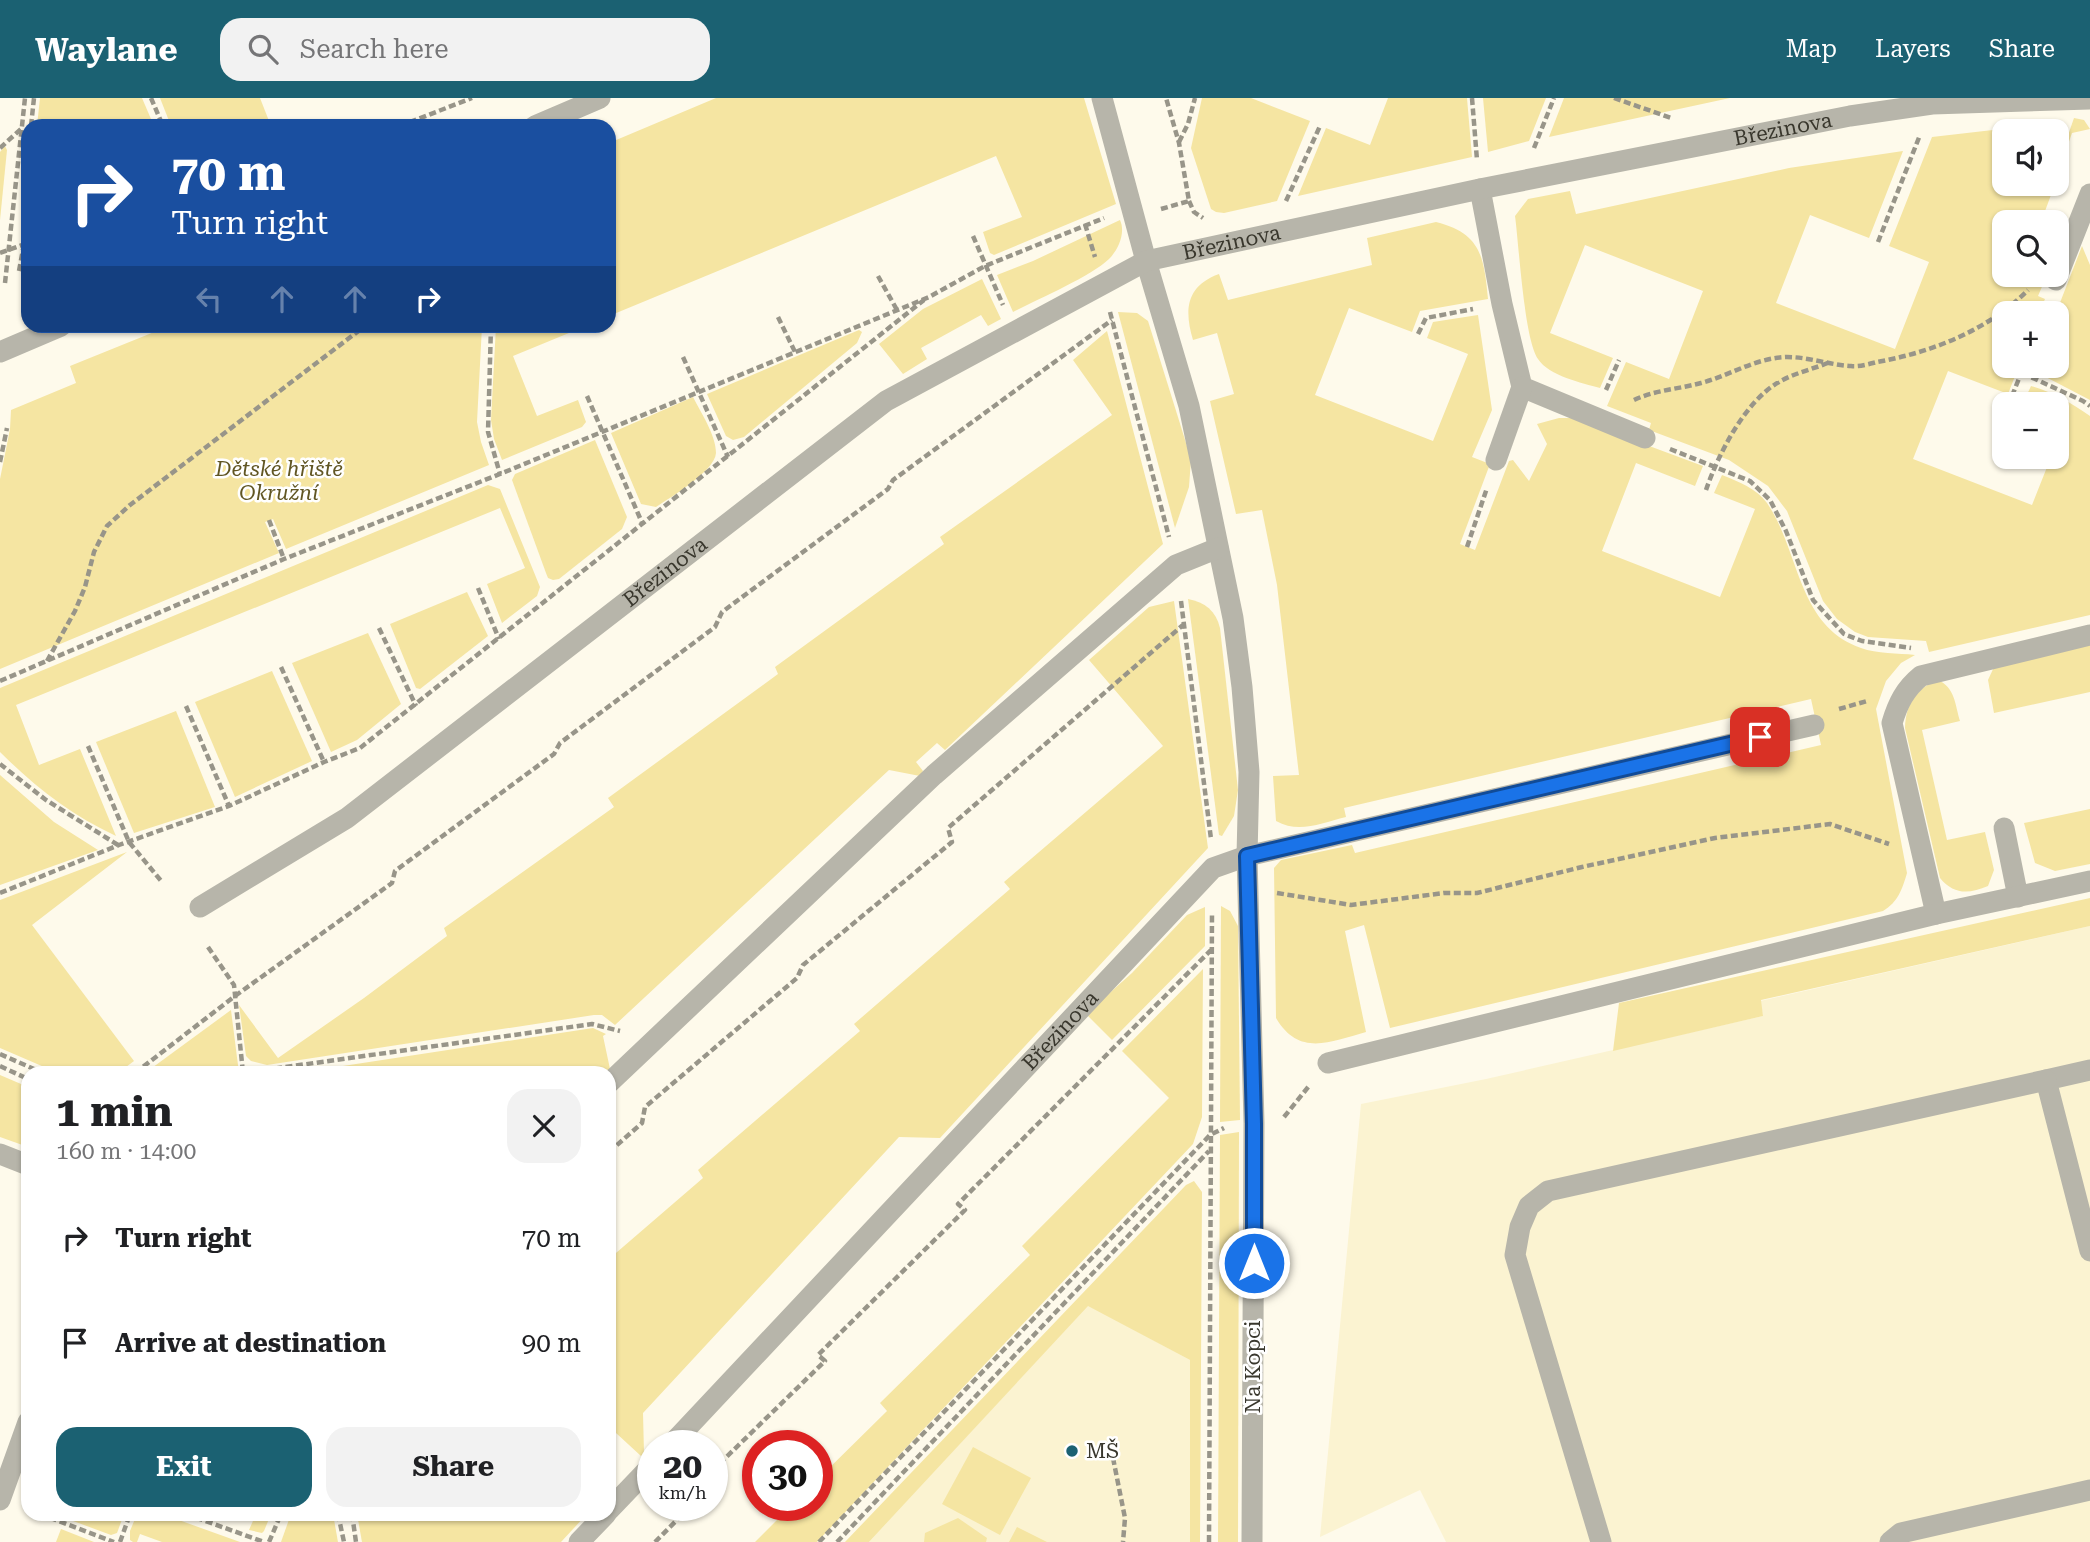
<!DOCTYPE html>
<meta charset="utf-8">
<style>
body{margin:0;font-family:"Roboto Serif",serif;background:#f2f2f2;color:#202124;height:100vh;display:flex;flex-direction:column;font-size:26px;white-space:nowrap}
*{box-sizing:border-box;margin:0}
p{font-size:23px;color:#757577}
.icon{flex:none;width:38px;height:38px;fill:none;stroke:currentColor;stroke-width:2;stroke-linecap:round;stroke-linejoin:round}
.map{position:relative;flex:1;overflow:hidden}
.side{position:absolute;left:21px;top:968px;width:595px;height:455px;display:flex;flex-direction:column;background:#fff;border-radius:21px;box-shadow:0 2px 5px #0004}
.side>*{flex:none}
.banner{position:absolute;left:21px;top:21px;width:595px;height:214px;border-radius:21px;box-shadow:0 2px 5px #0004;background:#1a4fa0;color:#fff;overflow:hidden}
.buttons{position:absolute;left:1992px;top:21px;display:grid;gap:14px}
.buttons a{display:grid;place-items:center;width:77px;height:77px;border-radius:14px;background:#fff;box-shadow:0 2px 5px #0004;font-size:35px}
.speed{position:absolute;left:637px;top:1332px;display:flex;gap:14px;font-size:35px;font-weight:700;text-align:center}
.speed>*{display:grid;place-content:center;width:91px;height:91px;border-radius:50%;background:#fff;box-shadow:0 2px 5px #0004;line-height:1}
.speed small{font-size:18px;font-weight:400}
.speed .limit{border:10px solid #d22;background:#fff;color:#111}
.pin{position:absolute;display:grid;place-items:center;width:60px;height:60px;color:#fff;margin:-30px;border-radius:14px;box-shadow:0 4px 10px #0006}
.me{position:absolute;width:77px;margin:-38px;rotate:0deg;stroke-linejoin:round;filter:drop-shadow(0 0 5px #0008)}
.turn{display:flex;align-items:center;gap:24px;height:147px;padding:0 35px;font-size:32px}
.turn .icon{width:91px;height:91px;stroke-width:2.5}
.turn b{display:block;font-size:49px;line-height:60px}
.lanes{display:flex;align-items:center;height:66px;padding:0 35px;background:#0003;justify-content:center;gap:35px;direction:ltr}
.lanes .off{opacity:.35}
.round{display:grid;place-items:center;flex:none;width:74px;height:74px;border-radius:21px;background:#f2f2f2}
.overview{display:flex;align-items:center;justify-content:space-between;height:119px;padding:0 35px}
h1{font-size:42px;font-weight:700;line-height:52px}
.cta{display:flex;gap:14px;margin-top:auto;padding:14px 35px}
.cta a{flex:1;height:80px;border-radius:21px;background:#1b6172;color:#fff;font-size:28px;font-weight:700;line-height:80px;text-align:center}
.cta a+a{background:#f2f2f2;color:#202124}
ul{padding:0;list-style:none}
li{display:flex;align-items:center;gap:21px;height:105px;padding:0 35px}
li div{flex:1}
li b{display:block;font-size:26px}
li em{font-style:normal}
header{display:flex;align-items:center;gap:42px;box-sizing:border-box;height:98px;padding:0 35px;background:#1b6172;color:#fff}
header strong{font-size:33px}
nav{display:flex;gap:38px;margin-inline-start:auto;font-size:24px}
.search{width:490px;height:63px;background:#f2f2f2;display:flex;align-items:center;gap:18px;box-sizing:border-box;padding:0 24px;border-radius:21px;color:#757577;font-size:26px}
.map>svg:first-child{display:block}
.built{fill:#fbf3d1}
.green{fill:#f5e5a2}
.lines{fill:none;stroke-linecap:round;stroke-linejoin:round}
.path{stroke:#989589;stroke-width:4.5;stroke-dasharray:7 3.5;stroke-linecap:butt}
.minor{stroke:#b7b5aa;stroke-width:21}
.minor-bridge{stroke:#b7b5aa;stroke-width:21}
.route-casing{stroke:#114b97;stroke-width:18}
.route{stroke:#1a73e8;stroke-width:12}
.poi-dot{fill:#1b6172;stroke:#fff;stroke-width:2.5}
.labels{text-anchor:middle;stroke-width:5;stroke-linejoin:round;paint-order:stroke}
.street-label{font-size:21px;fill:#39372d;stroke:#fff}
.park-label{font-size:21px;font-style:italic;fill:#615623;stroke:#fff}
.poi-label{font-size:21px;fill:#39372d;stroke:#fff;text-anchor:start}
</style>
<header>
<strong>Waylane</strong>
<div class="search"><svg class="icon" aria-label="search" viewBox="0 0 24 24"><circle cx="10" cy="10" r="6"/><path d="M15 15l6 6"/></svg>Search here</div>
<nav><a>Map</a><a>Layers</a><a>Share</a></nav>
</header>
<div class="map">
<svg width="2090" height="1444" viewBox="0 0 2090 1444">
<rect width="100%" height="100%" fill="#fefaeb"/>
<g class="built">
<polygon points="2090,828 2090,1444 1446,1444 1420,1392 1320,1439 1361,1006 1486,981 1763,918 1760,903"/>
<polygon points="1088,1207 1190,1262 1190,1444 869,1444"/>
</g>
<g class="green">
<polygon points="40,0 142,0 154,28 37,28"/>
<polygon points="160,0 260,0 271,28 171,28"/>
<polygon points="716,0 1084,0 1116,106 994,157 990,155 983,134 1022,119 996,58 609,218 609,45"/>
<polygon points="1202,0 1251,0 1310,23 1277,103 1224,115 1216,114 1211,111 1191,50"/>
<polygon points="1388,0 1467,0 1472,59 1298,98 1326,30 1370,47"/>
<polygon points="1483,0 1546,0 1529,43 1488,54"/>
<polygon points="1564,0 1730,0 1549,39"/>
<polygon points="2074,20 2084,22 2090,31 2072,35 2056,81 2056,47 2065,46"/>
<path d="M2019 29 2017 33H2004V86H2055L2041 124H2004V177H2023L2022 181 2047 177 2038 198 2045 201 2039 215H2004V268H2019L2008 296 1948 273 1913 361 2032 407 2051 359H2056V345L2066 319 2056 315V306H2033L2024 303 2031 288C2053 294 2071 305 2090 318V517L1929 554 1926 543 1868 539 1855 534 1837 521 1823 503 1787 413 1768 388 1729 362 1649 332 1651 325 1607 308 1626 264 1669 281 1703 193 1585 147 1550 235 1613 260 1600 290C1582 285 1549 278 1538 261 1524 241 1519 147 1515 118L1528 101 1570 93 1576 116 1789 70 1903 53 1869 140 1810 117 1776 205 1895 251 1929 164 1889 148 1932 39Z"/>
<polygon points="5,48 7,52 0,122 0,54"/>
<path d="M1120 122C1126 135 1118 152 1109 161 1090 179 1038 201 1013 214L997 177 1033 163Z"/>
<path d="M1436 124C1481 135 1484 159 1488 201L1420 213 1412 234 1349 210 1315 297 1433 343 1468 256 1427 240 1433 224 1478 217 1492 312 1472 359 1490 366 1460 446 1475 452 1509 363 1513 362 1529 383 1547 346 1537 326 1559 320H1574L1703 368 1695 388 1636 365 1602 453 1720 499 1755 411 1714 395 1722 377C1739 384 1756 390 1767 405 1800 453 1797 528 1861 550 1877 556 1898 555 1915 557L1901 565 1886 583 1876 611 1907 775C1902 792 1898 804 1883 813L1390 930 1364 827 1345 833 1366 934C1330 944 1299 959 1276 920L1274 770 1281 762 1352 747 1355 755 1821 647 1811 601 1344 710 1346 719C1321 725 1299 736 1276 723L1273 678 1299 677 1277 487 1262 412 1236 416 1210 303 1234 296 1217 235 1193 242C1184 212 1186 188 1219 176L1228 202 1372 167 1367 140Z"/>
<polygon points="2082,148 2090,167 2090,302 2040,276 2034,270 2035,268 2056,268 2056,215"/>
<polygon points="982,181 1001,221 988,228 981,217 921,250 927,261 903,276 879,246 923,211"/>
<polygon points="1118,214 1137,215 1148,223 1191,361 1189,389 1175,430"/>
<polygon points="169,228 482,228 477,324 481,344 489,367 286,451 273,421 265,424 279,455 0,571 0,381 10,331 11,312 76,285 70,268"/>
<polygon points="496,228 586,228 513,258 537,318 578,302 586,324 582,329 502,362 494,341 491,322"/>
<polygon points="859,232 862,234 857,245 744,339 733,342 726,338 707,296"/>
<polygon points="1107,233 1163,446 945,652 937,645 916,664 923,673 920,678 889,672 615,927 602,917 594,917 267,967 251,963 246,958 239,907 278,960 364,900 447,838 444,830 614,709 608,700 778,576 775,569 944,446 940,439 1112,317 1073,262"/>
<path d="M693 299C701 315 716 337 716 355 715 373 671 399 656 409L641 406 611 335Z"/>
<polygon points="595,342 627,419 622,431 559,481 553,482 548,480 546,475 512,382 515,376"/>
<path d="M488 387 500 391 540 489 537 498 502 525 487 486 525 470 500 410 16 607 39 667 80 651 116 738C71 717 35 689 0 654V590Z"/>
<polygon points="467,494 488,538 420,591 416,590 390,526"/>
<path d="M1188 501C1205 504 1216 513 1220 530L1238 692 1234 718 1222 738 1219 737Z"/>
<polygon points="1174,503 1208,750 940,1040 899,1039 643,1315 644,1355 641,1358 616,1335 609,1342 609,1161 703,1080 698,1072 860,933 854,926 1010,791 1004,784 1163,648 1089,562 1149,509"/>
<polygon points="368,535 401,606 357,642 331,654 292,565"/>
<polygon points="2090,547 2090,594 1994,615 1988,582 1994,569"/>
<polygon points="272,573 312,663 235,699 195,604"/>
<path d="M1937 582C1955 588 1955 607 1960 623L1922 632 1947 742 1985 734 1994 772 1988 788C1969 796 1954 797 1940 780L1905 630C1906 606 1915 592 1937 582Z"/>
<polygon points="176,613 215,709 134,735 96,644"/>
<polygon points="0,677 54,724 98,752 0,787"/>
<polygon points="2090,711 2090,766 2055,773 2035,765 2024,725"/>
<polygon points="127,754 32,827 134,963 118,975 58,975 0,950 0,802"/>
<polygon points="2090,800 2090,828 1761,902 1763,918 1613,953 1619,905"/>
<polygon points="1221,808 1230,813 1238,828 1240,1022 1220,1024"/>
<polygon points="1205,809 1205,848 1112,942 1086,916 1132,875 1187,817"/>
<polygon points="1203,871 1202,1019 1193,1046 817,1444 755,1444 792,1407 817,1407 817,1382 887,1313 880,1305 1030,1157 1022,1148 1169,1000 1122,953"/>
<polygon points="231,912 239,975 145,975"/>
<polygon points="593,930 606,936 603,938 610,971 606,975 297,975"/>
<polygon points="0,977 28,989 28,1049 0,1039"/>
<polygon points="1239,1034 1238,1444 1218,1444 1220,1037"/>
<polygon points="1194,1083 1202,1094 1200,1444 1190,1444 1190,1262 1088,1208 869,1444 845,1444 1186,1087"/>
<polygon points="973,1349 1031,1380 1000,1437 942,1406"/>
<polygon points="67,1416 124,1416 117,1435 111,1437 65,1420"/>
<polygon points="137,1416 162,1416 240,1444 162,1444 140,1436 137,1444 133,1444 130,1442 130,1433"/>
<polygon points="256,1416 271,1416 264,1433 262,1435 249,1432"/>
<polygon points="291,1416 333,1416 338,1444 281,1444"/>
<polygon points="357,1416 587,1416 561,1444 362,1444"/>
<polygon points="958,1420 987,1440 986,1444 924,1444 925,1435"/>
<polygon points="1017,1429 1047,1444 1009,1444"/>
<polygon points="61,1431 94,1444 56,1444"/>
</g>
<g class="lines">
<g class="path">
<polyline points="151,0 163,28"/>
<polyline points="1472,0 1477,62"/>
<polyline points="1614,0 1671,20"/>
<polyline points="31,28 34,0"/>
<polyline points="400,28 472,0"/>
<polyline points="1179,44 1188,26 1195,0"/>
<polyline points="0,50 21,31"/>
<polyline points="1534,50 1554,0"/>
<polyline points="1189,103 1194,114 1203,120"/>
<polyline points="1286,103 1320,28"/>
<polyline points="1161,111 1189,103 1179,45 1166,0"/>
<polyline points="1085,126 1095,159"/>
<polyline points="973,138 1003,207"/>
<polyline points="1878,144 1920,37"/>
<polyline points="0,155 28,145"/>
<polyline points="19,173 24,146 28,76"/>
<polyline points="878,178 897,212"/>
<polyline points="5,185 25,0"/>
<polyline points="1110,214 1169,439"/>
<polyline points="778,219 795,254"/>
<polyline points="491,228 488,334 500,376"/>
<polyline points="1418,236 1426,220 1473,211"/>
<polyline points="683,259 728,359"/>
<polyline points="2022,275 2083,303 2090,308"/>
<polyline points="1606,292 1619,262"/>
<polyline points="587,298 643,427"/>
<polyline points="2012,298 2024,268"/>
<path d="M1634 302C1655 292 1679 291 1701 285 1731 277 1755 260 1787 259 1809 259 1830 267 1851 268 1859 269 1869 266 1877 264 1933 254 1988 232 2028 192"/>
<polyline points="1670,351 1750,383 1770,402 1786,433 1813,502 1844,536 1862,543 1911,550"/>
<polyline points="0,364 7,330"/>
<path d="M1706 392C1718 357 1745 303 1779 284 1794 275 1814 271 1830 264"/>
<polyline points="269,422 284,461"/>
<polyline points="1467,449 1487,390"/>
<polyline points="478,490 499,541"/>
<polyline points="1181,503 1211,741"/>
<polyline points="379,530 416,608"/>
<polyline points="47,563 75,513 85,489 94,454 107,428 130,407 365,228"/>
<polyline points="281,569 324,664"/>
<polyline points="0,583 284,461 500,376 929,199 985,168 1104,120"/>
<polyline points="186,608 229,708"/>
<polyline points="1839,611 1867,603"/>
<polyline points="88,648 129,744 162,784"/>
<polyline points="0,666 46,702 118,747"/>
<polyline points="0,795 119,747 229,708 324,664 360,650 924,202"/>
<polyline points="1277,795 1351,807 1444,795 1477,795 1582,769 1715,740 1830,726 1889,746"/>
<polyline points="208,849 234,887 243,975"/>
<polyline points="0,956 43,975"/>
<polyline points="0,968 28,981"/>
<polyline points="139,972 243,975 592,926 620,933"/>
<polyline points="135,975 235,898 392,785 395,773 554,656 560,645 715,529 722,514 888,391 893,382 1112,222"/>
<polyline points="1284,1019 1309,988"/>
<polyline points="609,1054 642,1025 645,1009 797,880 803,867 952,744 948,730 1183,527"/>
<polyline points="1113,1360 1125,1420 1123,1444"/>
<polyline points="712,1373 825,1263 818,1257 965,1112 958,1106 1211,852"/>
<polyline points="40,1416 114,1444"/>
<polyline points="186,1416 264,1444"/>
<polyline points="338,1416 344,1444"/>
<polyline points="352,1416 356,1444"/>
<polyline points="120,1444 130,1416"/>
<polyline points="269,1444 281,1416"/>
<polyline points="655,1444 682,1417 675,1410 678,1407"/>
<polyline points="819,1444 1210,1037 1224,1030"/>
<polyline points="837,1444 1209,1053"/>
<polyline points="1209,1444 1212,816"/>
</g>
<g class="minor">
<polyline points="1102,0 1146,163 1189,308 1233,520 1242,589 1249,674 1247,758 1254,1025 1252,1444"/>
<polyline points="535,28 600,0"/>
<polyline points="1480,91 1502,206 1522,289 1645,340"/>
<polyline points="2056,182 2090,96"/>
<polyline points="1496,362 1522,289"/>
<polyline points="2004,730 2018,799"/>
<path id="s1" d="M200 809 347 720 886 303 1146 163 1480 91 1850 18 1932 6 2090 1"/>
<path d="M1936 816 1892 625C1898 605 1905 591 1921 578L2090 537"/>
<polyline points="1328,965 1936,816 2090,783"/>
<polyline points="2090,972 2046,982 2090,1153"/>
<polyline points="609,985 934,677 1176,467 1218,450"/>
<polyline points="0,1056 28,1067"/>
<path id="s2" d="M670 1348 1213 770 1247 758 1814 627"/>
<polyline points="0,1402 28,1324"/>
<polyline points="609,1412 653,1366"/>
<polyline points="579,1444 606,1416"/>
<polyline points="1601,1444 1515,1157 1520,1129 1529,1108 1548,1093 2046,982"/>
<polyline points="1890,1444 1901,1435 2090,1392"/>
</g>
<polyline class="minor-bridge" points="0,254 61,228"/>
</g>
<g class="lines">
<g class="route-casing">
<polyline id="route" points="1254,1165 1254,1026 1247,758 1760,639"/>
</g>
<use href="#route" class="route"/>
</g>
<circle class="poi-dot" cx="1072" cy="1353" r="7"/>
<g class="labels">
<g class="street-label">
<text dy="7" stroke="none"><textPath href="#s1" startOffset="1799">Březinova</textPath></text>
<text dy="7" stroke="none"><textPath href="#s1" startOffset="1236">Březinova</textPath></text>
<text dy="7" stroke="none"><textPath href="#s1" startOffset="574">Březinova</textPath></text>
<text dy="7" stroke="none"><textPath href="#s2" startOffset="570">Březinova</textPath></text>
<text transform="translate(1253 1269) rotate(-90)" y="7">Na Kopci</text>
</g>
<g class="park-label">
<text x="279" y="378">Dětské hřiště<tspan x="279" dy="24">Okružní</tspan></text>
</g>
<g class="poi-label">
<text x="1086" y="1360">MŠ</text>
</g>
</g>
</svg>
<div class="buttons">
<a><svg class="icon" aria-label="sound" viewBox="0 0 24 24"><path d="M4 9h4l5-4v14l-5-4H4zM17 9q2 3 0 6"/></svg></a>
<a><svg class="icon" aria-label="search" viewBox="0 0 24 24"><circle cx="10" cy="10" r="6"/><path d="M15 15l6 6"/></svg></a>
<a>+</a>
<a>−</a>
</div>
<div class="speed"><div>20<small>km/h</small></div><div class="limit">30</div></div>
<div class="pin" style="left:1760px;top:639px;background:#d93025"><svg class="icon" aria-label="arrive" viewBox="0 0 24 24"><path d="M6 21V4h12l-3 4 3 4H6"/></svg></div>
<svg class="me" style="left:1254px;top:1165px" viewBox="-20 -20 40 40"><circle r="17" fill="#1a73e8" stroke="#fff" stroke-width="3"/><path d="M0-11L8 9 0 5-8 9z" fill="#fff"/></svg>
<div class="banner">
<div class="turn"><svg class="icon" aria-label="right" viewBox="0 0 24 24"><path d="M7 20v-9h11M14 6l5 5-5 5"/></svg><div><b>70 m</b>Turn right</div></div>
<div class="lanes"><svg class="icon off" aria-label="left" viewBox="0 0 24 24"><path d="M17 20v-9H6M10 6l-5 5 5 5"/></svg><svg class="icon off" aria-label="ahead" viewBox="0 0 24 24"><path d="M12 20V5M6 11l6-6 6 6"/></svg><svg class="icon off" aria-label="ahead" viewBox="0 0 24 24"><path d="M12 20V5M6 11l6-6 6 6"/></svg><svg class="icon" aria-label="right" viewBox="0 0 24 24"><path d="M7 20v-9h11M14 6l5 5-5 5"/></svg></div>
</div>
<section class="side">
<div class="overview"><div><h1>1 min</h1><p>160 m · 14:00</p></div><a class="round"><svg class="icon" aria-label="close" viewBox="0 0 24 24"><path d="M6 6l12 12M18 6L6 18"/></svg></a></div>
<ul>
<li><svg class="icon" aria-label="right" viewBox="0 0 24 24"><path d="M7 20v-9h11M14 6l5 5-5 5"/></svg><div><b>Turn right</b></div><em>70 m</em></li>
<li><svg class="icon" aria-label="arrive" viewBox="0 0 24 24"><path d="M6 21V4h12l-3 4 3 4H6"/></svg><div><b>Arrive at destination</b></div><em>90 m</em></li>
</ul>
<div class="cta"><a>Exit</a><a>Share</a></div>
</section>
</div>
